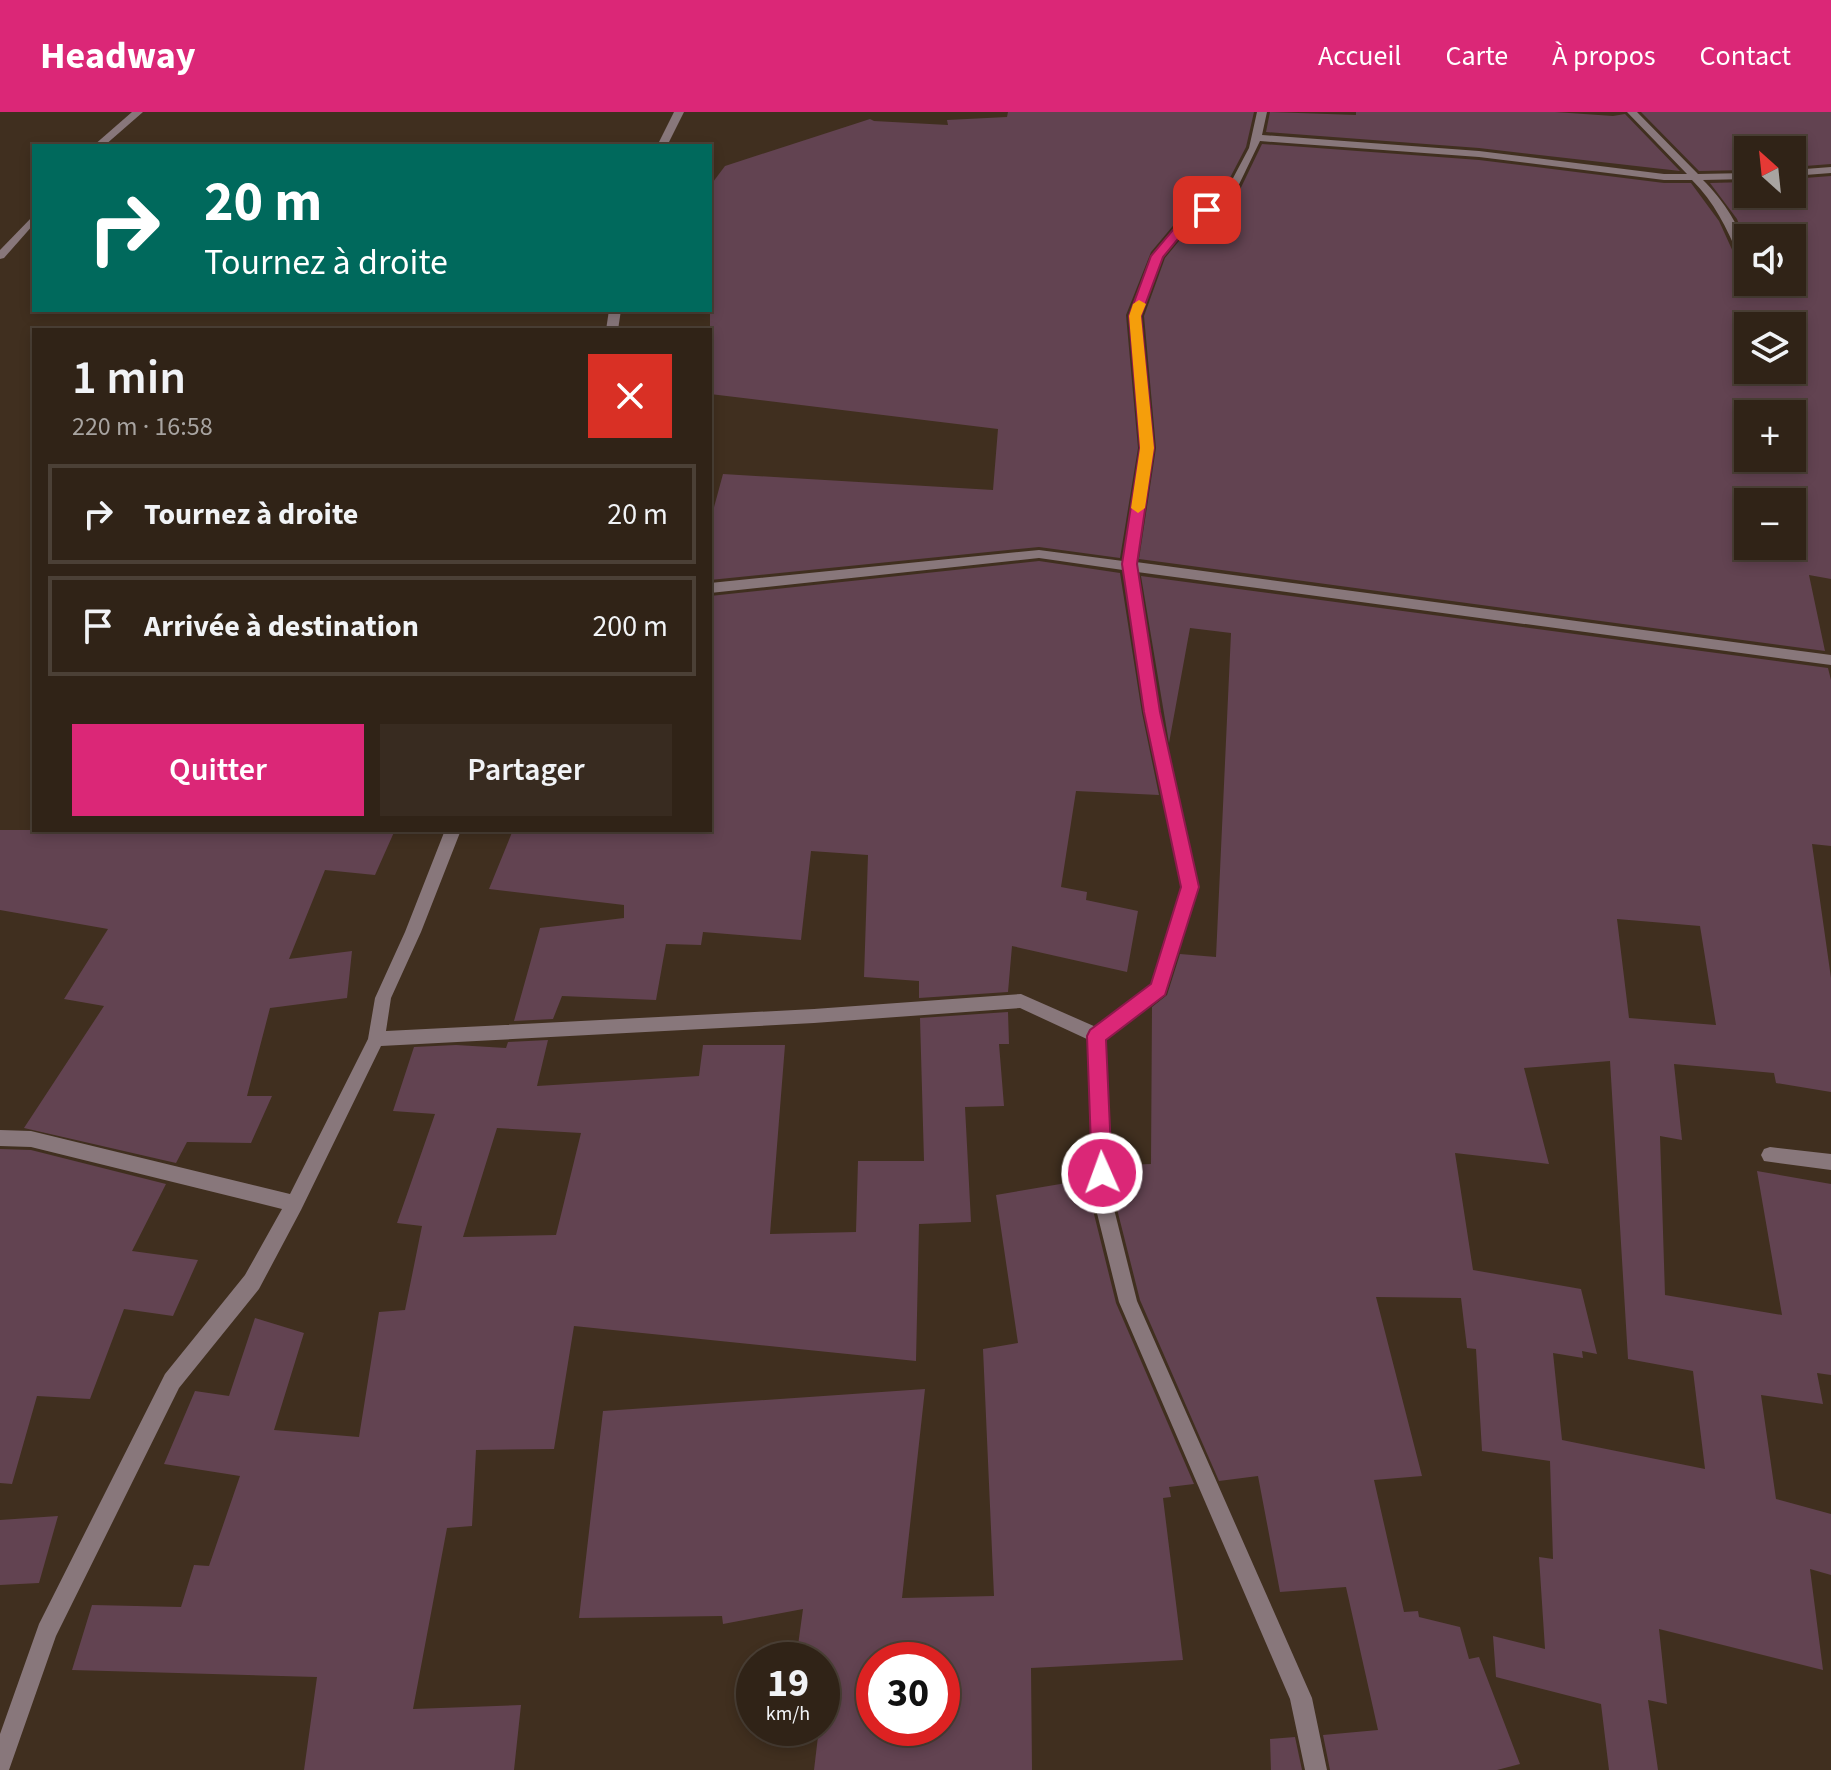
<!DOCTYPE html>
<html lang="fr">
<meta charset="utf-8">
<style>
body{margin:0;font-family:"Source Sans 3",sans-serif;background:#382b20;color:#f1f3f6;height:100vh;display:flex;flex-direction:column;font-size:30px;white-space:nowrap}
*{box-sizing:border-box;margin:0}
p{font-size:26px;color:#a8a4a1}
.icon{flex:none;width:44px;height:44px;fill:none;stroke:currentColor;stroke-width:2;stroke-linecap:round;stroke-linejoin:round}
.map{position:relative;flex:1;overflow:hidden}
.side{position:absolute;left:32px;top:216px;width:680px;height:504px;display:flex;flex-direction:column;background:#302317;border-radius:0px;box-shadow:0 4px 12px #0003,0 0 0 2px #4b4036}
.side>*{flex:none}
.top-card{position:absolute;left:32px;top:32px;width:680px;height:168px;border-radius:0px;box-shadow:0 4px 12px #0003,0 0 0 2px #4b4036;background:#00695c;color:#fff;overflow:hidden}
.needle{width:52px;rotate:333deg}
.tools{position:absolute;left:1734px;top:24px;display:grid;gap:16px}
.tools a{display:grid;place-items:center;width:72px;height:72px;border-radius:0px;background:#302317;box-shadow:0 4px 12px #0003,0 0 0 2px #4b4036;font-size:40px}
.speed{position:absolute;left:736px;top:1530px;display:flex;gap:16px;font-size:40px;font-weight:700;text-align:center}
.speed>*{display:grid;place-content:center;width:104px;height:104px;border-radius:50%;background:#302317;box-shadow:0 4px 12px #0003,0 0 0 2px #4b4036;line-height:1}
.speed small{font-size:20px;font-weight:400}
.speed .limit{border:12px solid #d22;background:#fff;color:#111}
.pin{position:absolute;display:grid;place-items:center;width:68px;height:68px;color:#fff;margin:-34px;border-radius:16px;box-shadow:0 4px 12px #0006}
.me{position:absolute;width:88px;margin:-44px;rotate:358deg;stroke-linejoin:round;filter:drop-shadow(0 0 6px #0008)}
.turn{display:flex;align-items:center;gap:28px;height:168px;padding:0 40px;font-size:36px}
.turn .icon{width:104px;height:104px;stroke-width:2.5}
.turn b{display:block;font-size:56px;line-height:68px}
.round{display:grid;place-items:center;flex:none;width:84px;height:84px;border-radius:0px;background:#382b20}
.head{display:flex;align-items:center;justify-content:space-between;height:136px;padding:0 40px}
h1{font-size:48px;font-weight:600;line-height:60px}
.primary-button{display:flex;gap:16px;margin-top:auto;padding:16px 40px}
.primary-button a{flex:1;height:92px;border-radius:0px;background:#db2777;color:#fff;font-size:32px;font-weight:600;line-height:92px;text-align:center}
.primary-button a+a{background:#382b20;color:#f1f3f6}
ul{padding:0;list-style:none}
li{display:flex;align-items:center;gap:24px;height:100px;margin:0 16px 12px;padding:0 24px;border:4px solid #4b4036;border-radius:0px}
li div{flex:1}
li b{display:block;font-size:30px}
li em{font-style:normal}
header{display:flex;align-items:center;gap:48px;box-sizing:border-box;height:112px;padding:0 40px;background:#db2777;color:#fff}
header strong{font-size:38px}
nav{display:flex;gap:44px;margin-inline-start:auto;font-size:28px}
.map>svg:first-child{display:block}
.building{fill:#624351;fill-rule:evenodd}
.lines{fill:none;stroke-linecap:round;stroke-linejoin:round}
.minor{fill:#88777b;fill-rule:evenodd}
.route{fill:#db2777;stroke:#8e194d;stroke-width:2}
.slow{fill:#f59e0b}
</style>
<header>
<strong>Headway</strong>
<nav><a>Accueil</a><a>Carte</a><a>À propos</a><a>Contact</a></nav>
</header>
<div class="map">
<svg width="1831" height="1658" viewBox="0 0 1831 1658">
<rect width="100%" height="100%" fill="#402f1f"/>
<g class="building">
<polygon points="1008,0 1254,0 1246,35 1221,83 1182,103 1151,140 1126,203 1138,336 1120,446 1039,435 710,468 710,410 723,362 993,378 998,317 710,282 710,74 725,54 870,7 874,9 948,13 947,8 1007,5"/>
<polygon points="1270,0 1356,3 1356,0 1555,0 1613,4 1625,2 1680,59 1479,36 1266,20"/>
<polygon points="1641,0 1831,0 1831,52 1792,55 1792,38 1748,38 1748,58 1699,59"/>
<path d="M1262 32 1479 48 1664 71H1691L1719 109 1740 155 1748 160V170H1792V126H1748V136L1737 107 1710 71 1748 70V82H1792V67L1831 64V467L1809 463 1825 539 1139 447 1156 336 1144 204 1165 146 1193 112 1234 90ZM1748 214H1792V258H1748ZM1748 302H1792V346H1748ZM1748 390H1792V434H1748Z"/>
<polygon points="1039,449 1120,461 1142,601 1159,683 1076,679 1061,775 1087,780 1086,788 1138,799 1127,860 1012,834 1008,880 919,886 919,869 864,865 868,743 811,739 801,828 703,820 701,833 666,832 656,888 562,884 553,907 514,909 540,816 624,806 624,793 489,777 513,718 710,718 710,484"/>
<path d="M1141 464 1828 556 1831 568V734L1812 732 1831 866V980L1776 971 1774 961 1674 952 1682 1028 1660 1024 1665 1183 1782 1203 1757 1059 1831 1072V1263L1817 1261 1823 1292 1761 1283 1776 1387 1831 1402V1463L1810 1457 1823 1558 1659 1517 1667 1592 1648 1588 1658 1658H1609L1601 1592 1496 1565 1493 1524 1545 1537 1539 1445 1553 1447 1550 1349 1482 1339 1476 1237 1467 1236 1461 1186 1376 1185 1422 1364 1374 1368 1404 1500 1418 1499 1419 1505 1460 1515 1469 1547 1479 1545 1520 1652 1497 1658H1330L1323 1623 1378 1618 1346 1475 1280 1480 1258 1364 1219 1369 1140 1188 1115 1089 1114 1063 1125 1061 1124 1053 1151 1052 1152 895 1167 883 1180 842 1216 845 1231 521 1190 516 1169 631ZM1617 807 1700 814 1716 913 1629 906ZM1610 949 1628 1247 1693 1259 1705 1357 1562 1328 1553 1241 1583 1246 1582 1239 1597 1242 1581 1177 1473 1158 1455 1041 1549 1052 1524 956Z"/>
<polygon points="0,718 395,718 375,763 325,758 289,847 352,839 347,886 270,896 247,984 272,984 251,1031 187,1030 176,1051 24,1016 104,894 64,887 108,817 0,798"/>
<path d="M1008 900 1009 932H999L1004 994 965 995 971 1110 919 1112 916 1249 574 1214 554 1337 476 1338 472 1414 447 1416 413 1597 521 1593 514 1658H304L317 1565 72 1558 92 1493 181 1495 194 1453 209 1454 240 1364 164 1352 195 1279 229 1284 255 1206 304 1221 274 1318 359 1325 379 1200 405 1198 422 1114 397 1111 435 1002 393 999 414 935 456 933 506 936 508 930 548 928 537 974 699 964 703 933H785L770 1122 856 1120 858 1049H924L920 906ZM497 1016 581 1021 556 1123 463 1125Z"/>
<polygon points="0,1037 31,1038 166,1072 132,1139 198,1148 173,1204 124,1197 90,1287 37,1284 12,1372 0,1371"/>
<path d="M1090 1067 1091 1090 1116 1191 1194 1372 1169 1375 1171 1385 1163 1386 1183 1548 1031 1556 1032 1658H814L819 1616H822V1548H796L803 1497 723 1512 722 1504 579 1506 603 1299 925 1277 902 1486 994 1484 983 1237 1018 1231 996 1083ZM874 1548H942V1616H874Z"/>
<polygon points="58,1404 39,1471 0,1473 0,1408"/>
<polygon points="1295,1625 1302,1658 1271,1658 1270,1627"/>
</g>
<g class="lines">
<g class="minor">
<polygon points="132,0 143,0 104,34 93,34"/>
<polygon points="674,0 684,0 667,34 657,34"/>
<path d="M1257 0H1267L1262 23 1479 39 1664 62H1687L1627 0H1637L1698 62 1748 61V67L1703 68C1726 91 1748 124 1748 157L1743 154C1729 121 1717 93 1692 68H1664L1479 45 1260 29 1231 89 1191 110 1162 145 1141 204 1153 336 1136 450 1831 543V553L1137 460 1159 600 1198 775 1164 882 1106 927 1112 1089 1137 1189 1312 1586 1327 1658H1305L1290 1587 1119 1190 1094 1089 1089 928 1020 896 814 911 381 934 301 1098 259 1177 179 1276 56 1524 9 1658H0V1622L39 1512 165 1262 245 1163 282 1097 31 1035 0 1034V1018L31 1019 290 1082 368 927 375 886 405 820 445 718H461L421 820 391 886 386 919 814 897 1021 882 1096 915 1151 873 1182 775 1145 600 1123 458 1039 446 710 481V471L1039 438 1123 449 1141 336 1129 204 1153 142 1183 106 1223 85 1249 36Z"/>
<polygon points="1831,55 1831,61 1792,64 1792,58"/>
<polygon points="34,103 34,112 4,146 0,147 0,138"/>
<polygon points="609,198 621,198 618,218 606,218"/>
<polygon points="1770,1035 1831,1042 1831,1058 1764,1049 1761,1043 1764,1037"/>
</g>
</g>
<polygon class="route" points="1203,95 1213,98 1191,111 1163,145 1141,204 1154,336 1137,452 1160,600 1199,775 1165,883 1106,928 1112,1061 1109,1068 1102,1071 1095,1068 1092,1061 1087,924 1090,918 1151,872 1181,775 1144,600 1122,452 1140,336 1129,204 1151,144 1183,106"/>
<polygon class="slow" points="1139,188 1146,192 1141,204 1154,336 1145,396 1138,401 1131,396 1140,336 1129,204 1133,192"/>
</svg>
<div class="tools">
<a><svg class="needle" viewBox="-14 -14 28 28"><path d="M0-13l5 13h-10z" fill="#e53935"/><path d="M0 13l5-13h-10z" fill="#a8a4a1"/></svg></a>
<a><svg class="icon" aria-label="sound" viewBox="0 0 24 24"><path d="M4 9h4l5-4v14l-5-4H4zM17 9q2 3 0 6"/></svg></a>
<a><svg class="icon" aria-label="layers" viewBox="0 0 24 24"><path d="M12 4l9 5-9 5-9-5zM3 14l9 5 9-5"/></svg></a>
<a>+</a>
<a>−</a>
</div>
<div class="speed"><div>19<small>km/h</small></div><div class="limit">30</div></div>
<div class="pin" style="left:1207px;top:98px;background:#d93025"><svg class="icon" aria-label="arrive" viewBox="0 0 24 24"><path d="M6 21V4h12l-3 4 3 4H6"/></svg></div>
<svg class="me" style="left:1102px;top:1061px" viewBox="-20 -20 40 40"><circle r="17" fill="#db2777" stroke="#fff" stroke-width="3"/><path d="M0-11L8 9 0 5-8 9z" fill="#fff"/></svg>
<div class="top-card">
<div class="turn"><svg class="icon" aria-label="right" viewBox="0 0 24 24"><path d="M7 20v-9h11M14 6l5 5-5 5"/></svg><div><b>20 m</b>Tournez à droite</div></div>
</div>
<section class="side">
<div class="head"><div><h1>1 min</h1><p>220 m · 16:58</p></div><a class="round" style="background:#d93025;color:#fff"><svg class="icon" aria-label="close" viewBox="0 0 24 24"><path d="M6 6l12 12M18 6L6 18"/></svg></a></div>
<ul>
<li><svg class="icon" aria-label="right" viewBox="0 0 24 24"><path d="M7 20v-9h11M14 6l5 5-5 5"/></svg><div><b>Tournez à droite</b></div><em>20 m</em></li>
<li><svg class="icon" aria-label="arrive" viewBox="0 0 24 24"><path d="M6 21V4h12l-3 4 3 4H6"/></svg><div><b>Arrivée à destination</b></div><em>200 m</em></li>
</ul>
<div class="primary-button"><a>Quitter</a><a>Partager</a></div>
</section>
</div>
